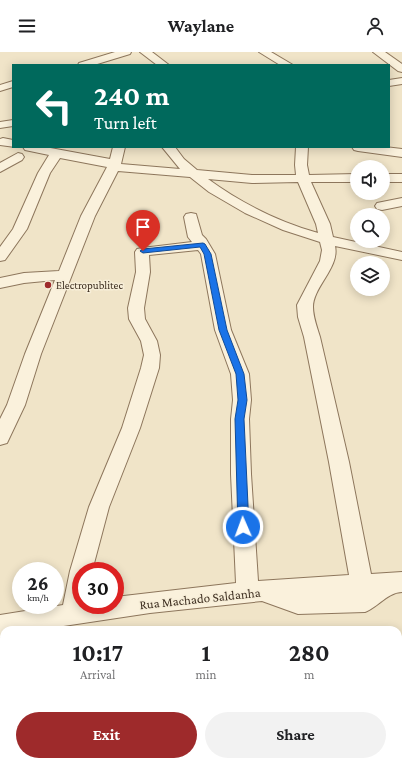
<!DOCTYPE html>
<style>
body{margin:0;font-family:"Crimson Pro",serif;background:#f2f2f2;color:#202124;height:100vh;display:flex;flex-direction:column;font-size:15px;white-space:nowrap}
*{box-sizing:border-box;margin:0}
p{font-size:13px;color:#757577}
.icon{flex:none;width:22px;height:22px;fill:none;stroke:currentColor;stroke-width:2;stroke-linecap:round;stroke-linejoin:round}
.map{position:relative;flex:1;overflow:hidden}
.drawer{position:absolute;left:0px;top:574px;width:402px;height:140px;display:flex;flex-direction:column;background:#fff;border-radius:12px 12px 0 0;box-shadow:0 2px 10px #0003}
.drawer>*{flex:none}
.banner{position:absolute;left:12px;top:12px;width:378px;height:84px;border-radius:0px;box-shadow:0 2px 10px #0003;background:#00695c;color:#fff;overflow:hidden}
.tools{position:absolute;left:350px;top:108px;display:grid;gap:8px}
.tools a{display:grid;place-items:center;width:40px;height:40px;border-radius:50%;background:#fff;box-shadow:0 2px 10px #0003;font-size:20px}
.speed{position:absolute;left:12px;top:510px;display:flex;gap:8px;font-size:20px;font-weight:700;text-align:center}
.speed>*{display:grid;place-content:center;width:52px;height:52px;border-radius:50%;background:#fff;box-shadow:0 2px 10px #0003;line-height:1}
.speed small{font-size:10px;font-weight:400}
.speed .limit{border:6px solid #d22;background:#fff;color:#111}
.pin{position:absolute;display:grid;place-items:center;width:34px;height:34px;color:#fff;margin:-41px -17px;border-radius:50% 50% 50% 0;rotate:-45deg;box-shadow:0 0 4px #0007}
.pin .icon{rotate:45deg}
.me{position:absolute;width:44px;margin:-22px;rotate:358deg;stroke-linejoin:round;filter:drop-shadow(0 0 3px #0008)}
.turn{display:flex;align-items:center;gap:14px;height:84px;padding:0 16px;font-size:18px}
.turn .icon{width:52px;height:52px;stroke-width:2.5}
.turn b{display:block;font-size:28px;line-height:34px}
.eta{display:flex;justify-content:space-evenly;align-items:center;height:68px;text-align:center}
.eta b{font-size:24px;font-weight:700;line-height:28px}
.button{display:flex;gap:8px;margin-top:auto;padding:8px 16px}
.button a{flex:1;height:46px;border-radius:24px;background:#9e2a2b;color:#fff;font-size:16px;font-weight:700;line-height:46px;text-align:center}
.button a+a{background:#f2f2f2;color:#202124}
header{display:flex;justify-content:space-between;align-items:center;height:52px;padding:0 16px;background:#fff;font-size:18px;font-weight:700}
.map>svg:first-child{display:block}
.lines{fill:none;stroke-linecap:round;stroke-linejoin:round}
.minor-casing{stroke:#8d765c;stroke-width:2}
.minor{fill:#faf1dc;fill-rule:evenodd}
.route{fill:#1a73e8;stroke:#114b97}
.poi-dot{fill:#9e2a2b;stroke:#f7eed8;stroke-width:1.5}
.labels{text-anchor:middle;stroke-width:3;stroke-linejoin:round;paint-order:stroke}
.poi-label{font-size:11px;fill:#3d2e20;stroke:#f7eed8;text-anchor:start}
.near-street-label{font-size:13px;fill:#3d2e20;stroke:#f7eed8}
</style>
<header><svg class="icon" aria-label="menu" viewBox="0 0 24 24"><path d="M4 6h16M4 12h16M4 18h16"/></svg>Waylane<svg class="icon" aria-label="person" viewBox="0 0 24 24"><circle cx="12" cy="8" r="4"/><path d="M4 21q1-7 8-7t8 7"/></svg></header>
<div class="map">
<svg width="402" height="714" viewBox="0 0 402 714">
<rect width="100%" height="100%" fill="#f0e4c8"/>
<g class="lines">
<g class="minor-casing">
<g id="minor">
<polygon points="115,0 131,0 130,2 94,13 78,13 79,11"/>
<polygon points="140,0 152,0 169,13 157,13"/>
<polygon points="259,0 271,0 293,13 280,13"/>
<polygon points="373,0 385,0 402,12 402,20 398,19"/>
<polygon points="402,26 402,32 389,34 389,28"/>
<polygon points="13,29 13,35 0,39 0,33"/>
<polygon points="13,68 13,74 0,76 0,70"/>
<polygon points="3,86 13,88 13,95 15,95 0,93 0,87"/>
<path d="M23 95H45L110 107 113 95H125L121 112 180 117 162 95H175L184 107 197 118 252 123H296L295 113 296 95H308L307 113 309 123 357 122V130H311L330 172 333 185 402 200V208L335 194C340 215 313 235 313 255 313 265 317 275 320 285L349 410 371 522 402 520V540C388 540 378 555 365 560L298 562 262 549 150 561 37 578H4V584L0 585V563L63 553 70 519 89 455 122 376 141 316 144 303 141 289 129 267 128 256 136 220 135 200 137 197 142 196 192 190 188 185 184 165 186 162 191 161 196 162 202 183 206 187 215 202 231 278 249 322 251 348 249 367 251 422 258 529 349 523 329 410 304 285 298 265 297 253 320 209 322 198 320 190 283 178 245 161 209 140 190 125 118 119 95 164 41 302 25 353 7 391 0 393V367L7 353 25 302 55 228 24 231 0 236V226L24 221 59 219 81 164 107 115 60 106 50 121 27 177 5 208 0 209V195L13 177 38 121 49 103 25 98ZM208 127 252 131 298 130 316 172 318 181C279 170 241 151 208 127ZM198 198 201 202 215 278 231 322 233 348 231 367V422L236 531 115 545V553H81V519H92L109 455 140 376 159 316 160 303 157 289 145 267 144 256 150 220 149 203Z"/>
<polygon points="352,95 385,95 402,97 402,105 358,99 354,98"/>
<polygon points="18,101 22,102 24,105 22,108 0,120 0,111"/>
<rect x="383" y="122" width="19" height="8"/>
<polygon points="402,146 402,154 382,158 377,157 375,154 377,151"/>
<rect x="0" y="644" width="4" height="24"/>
<polygon points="4,700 4,710 25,710 23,714 0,714 0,707"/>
<polygon points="115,710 145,710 147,714 117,714"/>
<polygon points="191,710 267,710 269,714 189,714"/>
</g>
</g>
<use href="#minor" class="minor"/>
</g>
<polygon class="route" points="203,191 205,192 211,202 227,278 244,322 247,348 244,367 249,475 247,478 243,479 240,478 238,475 235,367 238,348 236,322 219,278 204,202 200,195 143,201 140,199 143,197"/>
<circle class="poi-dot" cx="48" cy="233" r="4"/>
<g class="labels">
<g class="poi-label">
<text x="56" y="237">Electropublitec</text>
</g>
<g class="near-street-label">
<text transform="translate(200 546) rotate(-6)" y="5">Rua Machado Saldanha</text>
</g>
</g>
</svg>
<div class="tools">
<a><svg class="icon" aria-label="sound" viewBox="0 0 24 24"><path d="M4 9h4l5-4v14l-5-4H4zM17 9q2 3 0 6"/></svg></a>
<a><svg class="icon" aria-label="search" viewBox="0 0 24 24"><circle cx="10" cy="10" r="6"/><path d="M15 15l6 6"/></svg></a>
<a><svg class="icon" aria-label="layers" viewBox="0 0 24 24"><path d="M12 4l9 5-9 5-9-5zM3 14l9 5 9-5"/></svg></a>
</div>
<div class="speed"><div>26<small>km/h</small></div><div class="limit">30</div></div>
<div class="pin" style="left:143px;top:199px;background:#d93025"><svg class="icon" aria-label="arrive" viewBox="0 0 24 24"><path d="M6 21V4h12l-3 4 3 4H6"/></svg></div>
<svg class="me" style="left:243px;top:475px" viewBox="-20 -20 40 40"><circle r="17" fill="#1a73e8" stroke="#fff" stroke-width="3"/><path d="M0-11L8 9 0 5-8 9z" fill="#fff"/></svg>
<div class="banner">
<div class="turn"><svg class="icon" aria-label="left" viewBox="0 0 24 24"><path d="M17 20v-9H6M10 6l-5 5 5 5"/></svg><div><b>240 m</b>Turn left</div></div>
</div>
<section class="drawer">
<div class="eta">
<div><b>10:17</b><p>Arrival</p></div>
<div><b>1</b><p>min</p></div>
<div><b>280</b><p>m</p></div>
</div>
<div class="button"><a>Exit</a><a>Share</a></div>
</section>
</div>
